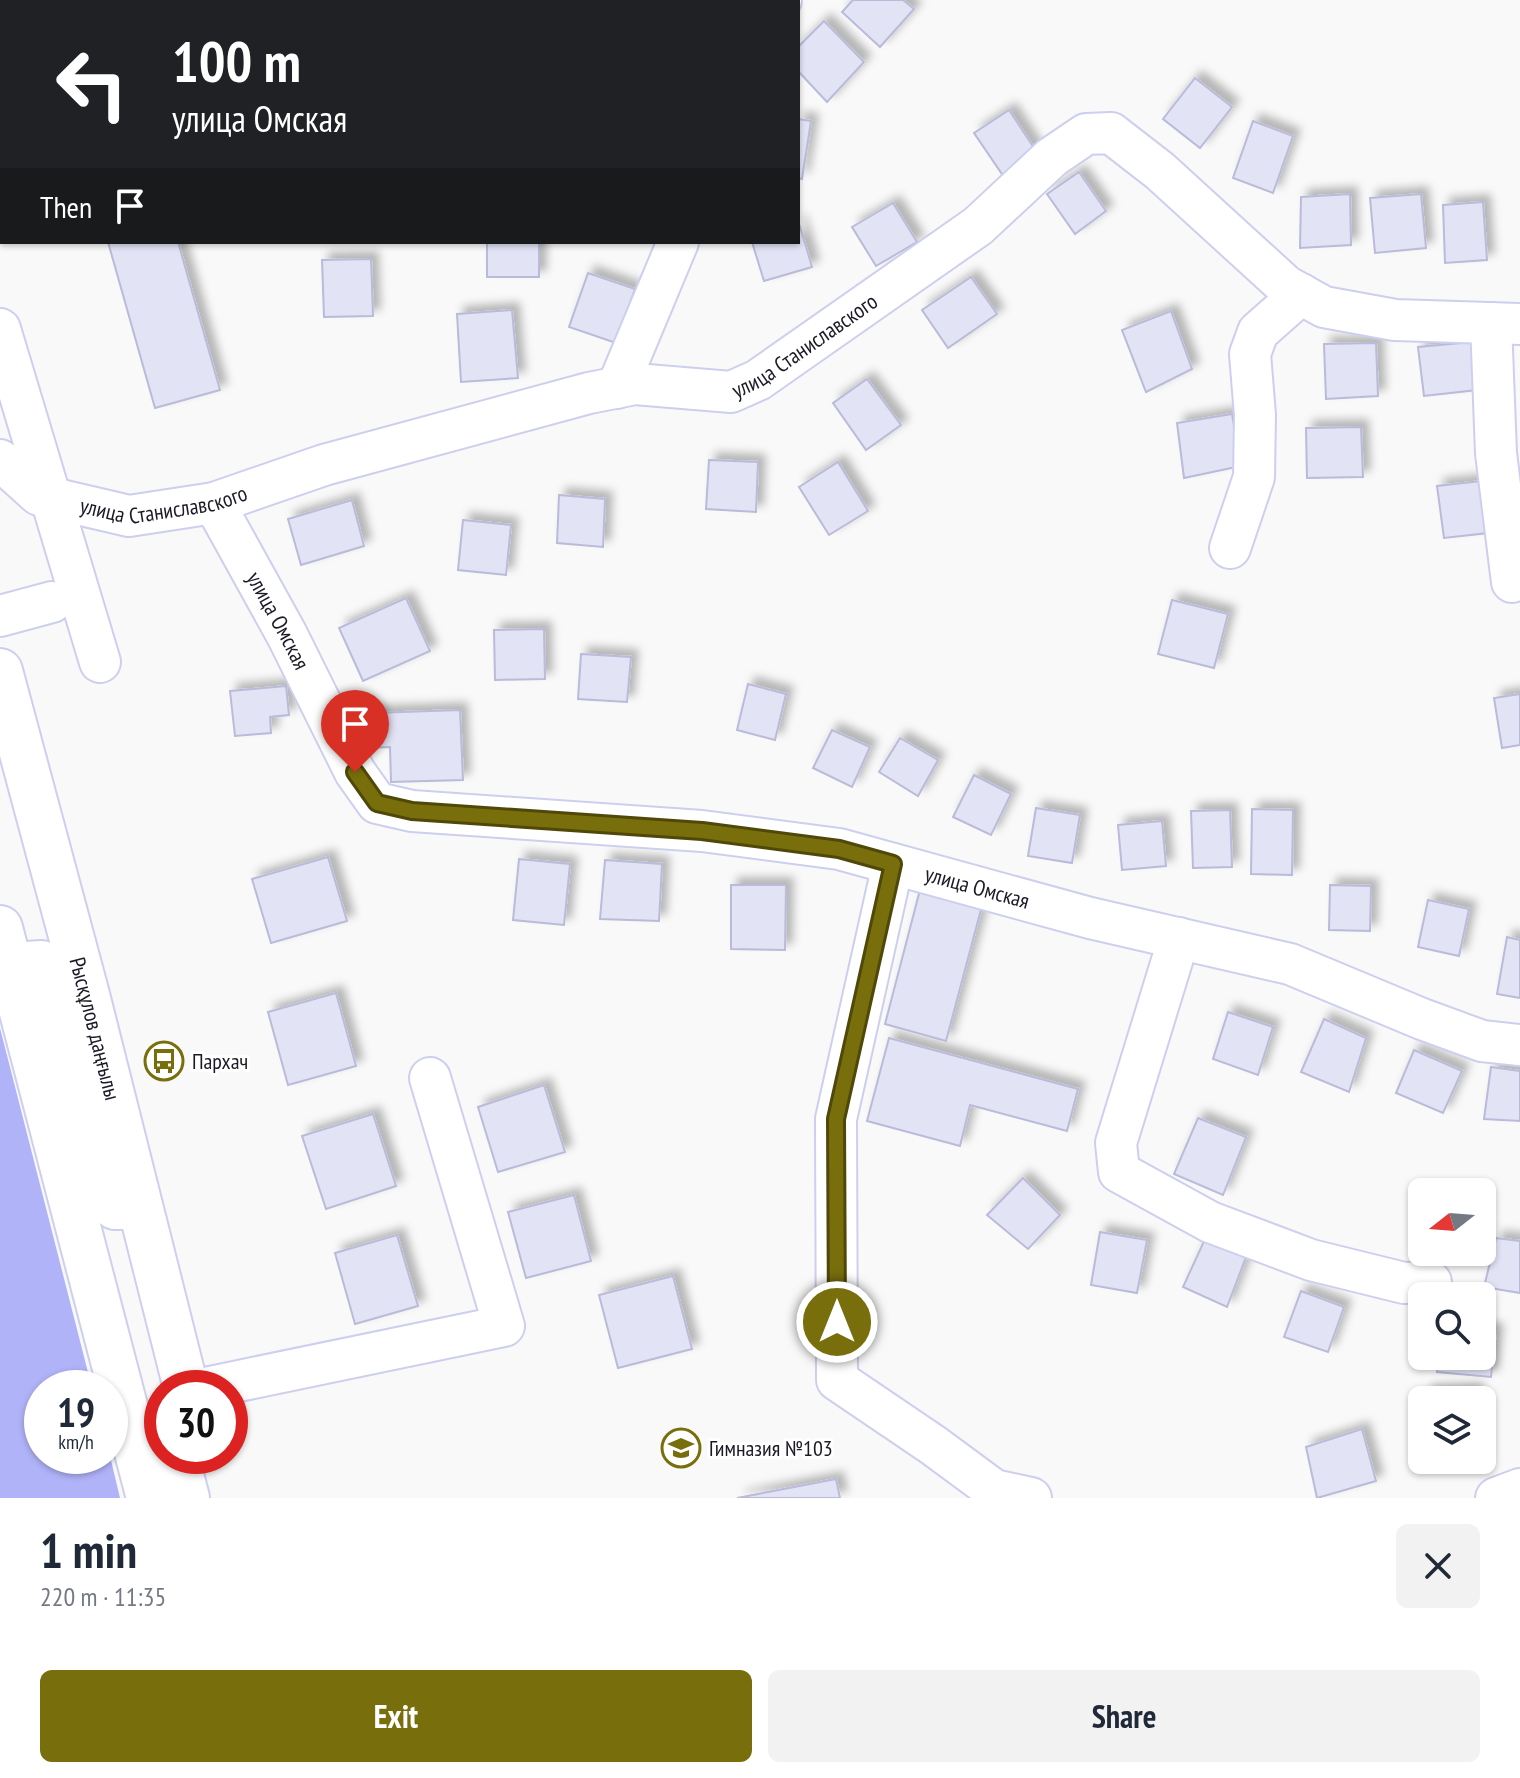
<!DOCTYPE html>
<meta charset="utf-8">
<style>
body{margin:0;font-family:"PT Sans Narrow",sans-serif;background:#f2f2f3;color:#1f2937;height:100vh;display:flex;flex-direction:column;font-size:30px;white-space:nowrap}
*{box-sizing:border-box;margin:0}
p{font-size:26px;color:#747a83}
.icon{flex:none;width:44px;height:44px;fill:none;stroke:currentColor;stroke-width:2;stroke-linecap:round;stroke-linejoin:round}
.map{position:relative;height:1498px;overflow:hidden}
.details{display:flex;flex-direction:column;background:#fff;flex:1}
.details>*{flex:none}
.banner{position:absolute;left:0px;top:0px;width:800px;height:244px;box-shadow:0 2px 6px #0004;background:#202124;color:#fff;overflow:hidden}
.needle{width:52px;rotate:253deg}
.tools{position:absolute;left:1408px;top:1178px;display:grid;gap:16px}
.tools a{display:grid;place-items:center;width:88px;height:88px;border-radius:12px;background:#fff;box-shadow:0 2px 6px #0004;font-size:40px}
.speed{position:absolute;left:24px;top:1370px;display:flex;gap:16px;font-size:40px;font-weight:700;text-align:center}
.speed>*{display:grid;place-content:center;width:104px;height:104px;border-radius:50%;background:#fff;box-shadow:0 2px 6px #0004;line-height:1}
.speed small{font-size:20px;font-weight:400}
.speed .limit{border:12px solid #d22;background:#fff;color:#111}
.pin{position:absolute;display:grid;place-items:center;width:68px;height:68px;color:#fff;margin:-82px -34px;border-radius:50% 50% 50% 0;rotate:-45deg;box-shadow:0 0 8px #0007}
.pin .icon{rotate:45deg}
.me{position:absolute;width:88px;margin:-44px;rotate:0deg;stroke-linejoin:round;filter:drop-shadow(0 0 6px #0008)}
.turn{display:flex;align-items:center;gap:28px;height:168px;padding:0 40px;font-size:36px}
.turn .icon{width:104px;height:104px;stroke-width:2.5}
.turn b{display:block;font-size:56px;line-height:68px}
.then{display:flex;align-items:center;height:76px;padding:0 40px;background:#0003;gap:16px;font-size:30px}
.round{display:grid;place-items:center;flex:none;width:84px;height:84px;border-radius:12px;background:#f2f2f3}
.summary{display:flex;align-items:center;justify-content:space-between;height:136px;padding:0 40px}
h1{font-size:48px;font-weight:700;line-height:60px}
.button{display:flex;gap:16px;margin-top:auto;padding:16px 40px}
.button a{flex:1;height:92px;border-radius:12px;background:#796e0c;color:#fff;font-size:32px;font-weight:700;line-height:92px;text-align:center}
.button a+a{background:#f2f2f3;color:#1f2937}
.map>svg:first-child{display:block}
.forest{fill:#b1b3f9}
.building{fill:#e2e3f5;stroke:#b9bbd9;stroke-width:2;filter:url(#shadow)}
.lines{fill:none;stroke-linecap:round;stroke-linejoin:round}
.minor-casing{stroke:#cdcfee;stroke-width:44}
.major-casing{stroke:#cdcfee;stroke-width:48}
.minor{stroke:#fff;stroke-width:40}
.major{stroke:#fff;stroke-width:44}
.route-casing{stroke:#4f4808;stroke-width:20}
.route{stroke:#796e0c;stroke-width:14}
.labels{text-anchor:middle;stroke-width:6;stroke-linejoin:round;paint-order:stroke}
.street-label{font-size:22px;fill:#1b1b26;stroke:#fff}
.poi-label{font-size:22px;fill:#1b1b26;stroke:#fff;text-anchor:start}
</style>
<div class="map">
<svg width="1520" height="1498" viewBox="0 0 1520 1498">
<defs>
<filter id="shadow"><feDropShadow dx="7" dy="-7" stdDeviation="4" flood-color="#0004"/></filter>
</defs>
<rect width="100%" height="100%" fill="#f9f9f9"/>
<polygon class="forest" points="0,1028 92,1388 42,1388 42,1456 110,1456 120,1498 0,1498"/>
<g class="building">
<rect x="60" y="0" width="48" height="2"/>
<polygon points="853,0 903,0 914,9 880,47 842,12"/>
<polygon points="824,21 864,62 827,102 798,71 798,47"/>
<polygon points="1195,78 1232,107 1200,148 1163,119"/>
<polygon points="1009,110 1038,154 1004,177 974,133"/>
<polygon points="798,119 811,121 802,179 798,178"/>
<polygon points="1253,121 1293,136 1273,193 1233,178"/>
<polygon points="1079,172 1106,211 1075,234 1047,194"/>
<polygon points="1350,194 1351,245 1300,248 1301,197"/>
<polygon points="1421,194 1426,248 1375,253 1370,198"/>
<polygon points="1483,202 1487,260 1445,263 1443,205"/>
<polygon points="893,203 917,242 876,266 852,227"/>
<polygon points="798,220 812,267 764,281 752,242 798,242"/>
<polygon points="108,242 178,242 220,390 155,408"/>
<rect x="487" y="242" width="52" height="35"/>
<polygon points="371,259 373,316 324,317 322,260"/>
<polygon points="588,273 635,289 616,343 569,327"/>
<polygon points="971,277 997,314 948,348 922,310"/>
<polygon points="512,310 518,378 461,382 457,314"/>
<polygon points="1171,311 1192,369 1146,392 1122,330"/>
<polygon points="1472,342 1477,390 1424,396 1418,347"/>
<polygon points="1376,343 1378,396 1326,399 1324,344"/>
<polygon points="867,379 901,425 866,450 833,403"/>
<polygon points="1232,414 1241,466 1184,478 1177,423"/>
<polygon points="1361,427 1363,477 1307,478 1306,428"/>
<polygon points="709,460 758,462 756,512 706,509"/>
<polygon points="838,462 868,511 829,535 799,487"/>
<polygon points="1481,481 1488,533 1444,538 1437,486"/>
<polygon points="559,495 605,499 603,547 557,543"/>
<polygon points="352,500 364,546 301,565 288,519"/>
<polygon points="463,520 511,525 506,575 458,570"/>
<polygon points="406,598 430,651 363,681 339,628"/>
<polygon points="1172,600 1228,614 1214,668 1158,654"/>
<polygon points="544,629 545,679 495,680 494,630"/>
<polygon points="581,654 631,657 627,702 578,699"/>
<polygon points="748,684 786,694 775,740 737,730"/>
<polygon points="286,686 289,715 270,717 271,733 235,736 230,691"/>
<polygon points="1520,694 1520,745 1502,748 1494,698"/>
<polygon points="460,710 463,780 391,782 390,747 362,748 346,714"/>
<polygon points="832,730 870,747 852,787 813,768"/>
<polygon points="900,738 938,760 918,796 879,772"/>
<polygon points="974,775 1011,794 991,835 953,817"/>
<polygon points="1036,808 1080,815 1072,863 1028,856"/>
<polygon points="1252,809 1293,810 1292,875 1251,874"/>
<polygon points="1230,810 1232,867 1193,868 1191,811"/>
<polygon points="1162,821 1166,866 1122,870 1118,825"/>
<polygon points="328,857 347,921 271,943 252,879"/>
<polygon points="519,859 570,864 564,925 513,920"/>
<polygon points="605,860 662,864 659,921 600,919"/>
<polygon points="731,885 786,885 785,950 731,949"/>
<polygon points="1330,885 1371,886 1370,931 1329,930"/>
<polygon points="921,886 983,902 946,1041 885,1024"/>
<polygon points="1428,900 1469,909 1459,956 1418,947"/>
<polygon points="1507,937 1520,940 1520,998 1497,994"/>
<polygon points="336,993 356,1066 288,1085 268,1012"/>
<polygon points="1228,1012 1273,1027 1258,1075 1213,1059"/>
<polygon points="1324,1019 1366,1038 1349,1092 1301,1072"/>
<polygon points="889,1038 1078,1089 1067,1131 970,1105 960,1146 867,1121"/>
<polygon points="1414,1050 1462,1071 1443,1113 1396,1093"/>
<polygon points="1491,1067 1520,1071 1520,1121 1484,1119"/>
<polygon points="544,1085 565,1152 498,1172 478,1107"/>
<polygon points="373,1114 396,1186 326,1209 302,1136"/>
<polygon points="1198,1118 1246,1137 1223,1195 1174,1174"/>
<polygon points="1023,1178 1060,1215 1028,1249 987,1215"/>
<polygon points="574,1195 591,1261 526,1278 508,1212"/>
<polygon points="1100,1232 1147,1240 1137,1293 1091,1285"/>
<polygon points="397,1235 418,1306 355,1324 335,1253"/>
<polygon points="1496,1238 1520,1241 1520,1293 1484,1287"/>
<polygon points="1205,1239 1246,1257 1227,1307 1183,1287"/>
<polygon points="673,1276 692,1349 618,1368 599,1295"/>
<polygon points="1301,1291 1344,1307 1328,1352 1284,1337"/>
<polygon points="1482,1329 1496,1331 1491,1377 1437,1372 1440,1356 1482,1356"/>
<polygon points="1476,1390 1476,1400 1425,1400 1425,1392"/>
<polygon points="1362,1429 1376,1481 1317,1498 1306,1447"/>
<polygon points="836,1479 840,1498 737,1498"/>
</g>
<g class="lines">
<g class="minor-casing">
<g id="minor">
<polyline points="780,2 781,0"/>
<polyline points="1491,323 1496,453 1512,582"/>
<polyline points="0,329 100,662"/>
<polyline points="617,388 678,242"/>
<path id="s1" d="M0 460 39 495 129 516 214 503 324 465 589 393 635 384 731 392 758 380 978 226 1052 157 1086 134 1111 133 1160 171 1286 286 1324 307 1395 320 1520 324"/>
<path id="s2" d="M214 503 287 635 355 772 377 803 412 811 702 831 839 849 1090 918 1290 964 1422 1019 1482 1041 1520 1045"/>
<polyline points="1230,548 1254,477 1255,415 1250,354 1258,332 1301,294"/>
<polyline points="0,616 52,602"/>
<polyline points="893,864 836,1119 837,1380 933,1445 994,1490 1031,1498"/>
<polyline points="1179,938 1116,1143 1119,1172 1210,1222 1311,1260 1404,1283 1431,1282"/>
<polyline points="205,1388 504,1326 430,1078"/>
<polyline points="1496,1498 1520,1489"/>
</g>
</g>
<g class="major-casing">
<g id="major">
<path id="s3" d="M0 671 87 995 186 1388"/>
<polyline points="0,928 149,1498"/>
<polyline points="10,965 42,963 47,972 107,1201 115,1207 128,1207"/>
<polyline points="176,1456 187,1498"/>
</g>
</g>
<use href="#minor" class="minor"/>
<use href="#major" class="major"/>
</g>
<g class="lines">
<g class="route-casing">
<polyline id="route" points="355,772 377,803 412,811 702,831 839,849 893,864 836,1119 837,1322"/>
</g>
<use href="#route" class="route"/>
</g>
<defs>
<g id="bus-ring" transform="scale(2)"><circle r="9.5" fill="#fff" stroke="#796e0c" stroke-width="1.5"/><path d="M-5-6H5V4H4V6H2V4H-2V6H-4V4H-5ZM-3.5-4V0h7V-4ZM-3.5 1.2v1.5H-2V1.2ZM2 1.2v1.5H3.5V1.2Z" fill="#796e0c"/></g>
<g id="school-ring" transform="scale(2)"><circle r="9.5" fill="#fff" stroke="#796e0c" stroke-width="1.5"/><path d="M0-5L7-2L0 1L-7-2ZM-4 1L0 2.5L4 1V4Q0 6-4 4Z" fill="#796e0c"/></g>
</defs>
<g fill-rule="evenodd">
<use href="#bus-ring" x="164" y="1061"/>
<use href="#school-ring" x="681" y="1448"/>
</g>
<g class="labels">
<g class="street-label">
<text dy="8" stroke="none"><textPath href="#s1" startOffset="852">улица Станиславского</textPath></text>
<text dy="8" stroke="none"><textPath href="#s1" startOffset="180">улица Станиславского</textPath></text>
<text dy="8" stroke="none"><textPath href="#s2" startOffset="134">улица Омская</textPath></text>
<text dy="8" stroke="none"><textPath href="#s2" startOffset="950">улица Омская</textPath></text>
<text dy="8" stroke="none"><textPath href="#s3" startOffset="370">Рысқұлов даңғылы</textPath></text>
</g>
<g class="poi-label">
<text x="192" y="1069">Пархач</text>
<text x="709" y="1456">Гимназия №103</text>
</g>
</g>
</svg>
<div class="tools">
<a><svg class="needle" viewBox="-14 -14 28 28"><path d="M0-13l5 13h-10z" fill="#e53935"/><path d="M0 13l5-13h-10z" fill="#747a83"/></svg></a>
<a><svg class="icon" aria-label="search" viewBox="0 0 24 24"><circle cx="10" cy="10" r="6"/><path d="M15 15l6 6"/></svg></a>
<a><svg class="icon" aria-label="layers" viewBox="0 0 24 24"><path d="M12 4l9 5-9 5-9-5zM3 14l9 5 9-5"/></svg></a>
</div>
<div class="speed"><div>19<small>km/h</small></div><div class="limit">30</div></div>
<div class="pin" style="left:355px;top:772px;background:#d93025"><svg class="icon" aria-label="arrive" viewBox="0 0 24 24"><path d="M6 21V4h12l-3 4 3 4H6"/></svg></div>
<svg class="me" style="left:837px;top:1322px" viewBox="-20 -20 40 40"><circle r="17" fill="#796e0c" stroke="#fff" stroke-width="3"/><path d="M0-11L8 9 0 5-8 9z" fill="#fff"/></svg>
<div class="banner">
<div class="turn"><svg class="icon" aria-label="left" viewBox="0 0 24 24"><path d="M17 20v-9H6M10 6l-5 5 5 5"/></svg><div><b>100 m</b>улица Омская</div></div>
<div class="then">Then<svg class="icon" aria-label="arrive" viewBox="0 0 24 24"><path d="M6 21V4h12l-3 4 3 4H6"/></svg></div>
</div>
</div>
<section class="details">
<div class="summary"><div><h1>1 min</h1><p>220 m · 11:35</p></div><a class="round"><svg class="icon" aria-label="close" viewBox="0 0 24 24"><path d="M6 6l12 12M18 6L6 18"/></svg></a></div>
<div class="button"><a>Exit</a><a>Share</a></div>
</section>
